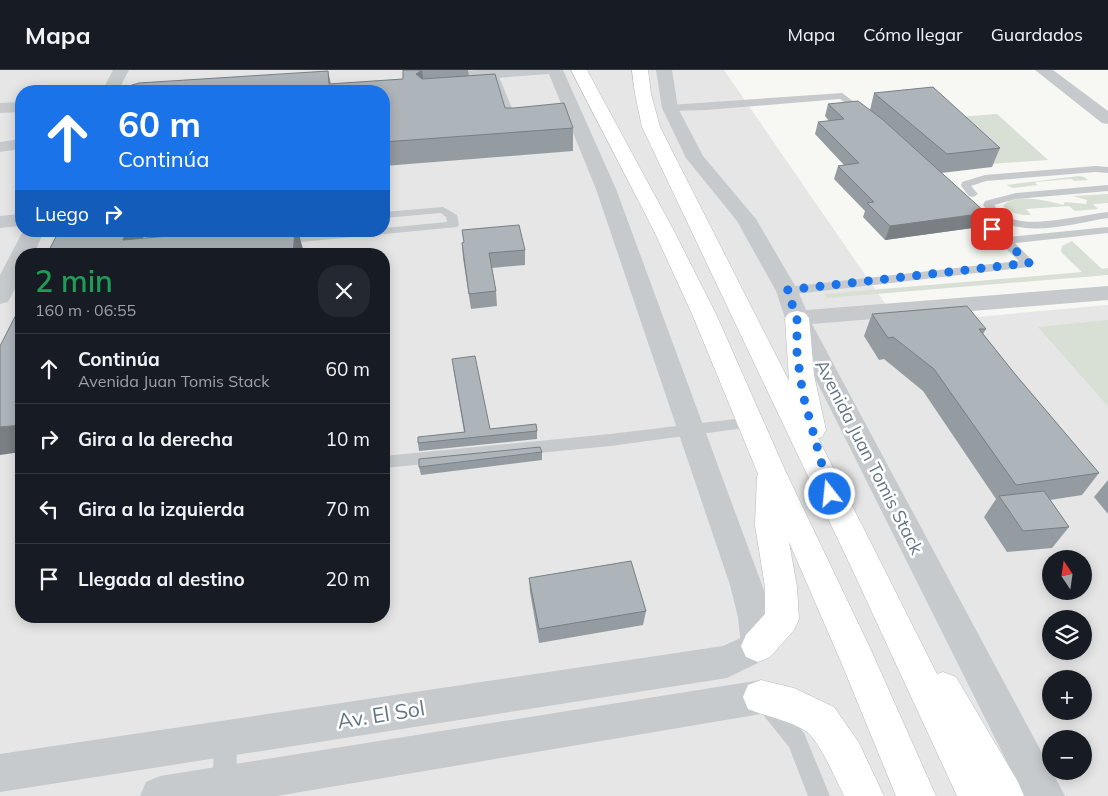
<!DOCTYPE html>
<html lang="es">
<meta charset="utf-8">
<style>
body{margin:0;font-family:Mulish,sans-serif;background:#242831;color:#f1f3f6;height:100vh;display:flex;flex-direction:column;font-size:19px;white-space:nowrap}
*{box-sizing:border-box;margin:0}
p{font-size:16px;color:#9ea1a6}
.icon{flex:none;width:28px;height:28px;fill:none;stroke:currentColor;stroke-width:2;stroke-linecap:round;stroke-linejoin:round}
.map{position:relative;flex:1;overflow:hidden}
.details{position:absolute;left:15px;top:178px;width:375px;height:375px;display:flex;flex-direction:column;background:#171b24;border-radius:20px;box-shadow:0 2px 12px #0003}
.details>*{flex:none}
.guide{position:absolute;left:15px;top:15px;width:375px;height:152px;border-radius:20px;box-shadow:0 2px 12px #0003;background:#1a73e8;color:#fff;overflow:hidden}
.needle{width:32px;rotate:347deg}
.controls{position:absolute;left:1042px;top:480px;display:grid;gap:10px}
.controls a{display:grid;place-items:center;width:50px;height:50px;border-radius:50%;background:#171b24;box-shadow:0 2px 12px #0003;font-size:25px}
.pin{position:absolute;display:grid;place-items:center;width:42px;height:42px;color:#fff;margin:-21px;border-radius:10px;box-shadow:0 2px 8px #0006}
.me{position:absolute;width:55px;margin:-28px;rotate:344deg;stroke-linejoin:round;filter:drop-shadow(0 0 4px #0008)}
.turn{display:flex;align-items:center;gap:18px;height:105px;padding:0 20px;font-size:22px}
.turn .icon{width:65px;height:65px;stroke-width:2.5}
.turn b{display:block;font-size:35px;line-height:42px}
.then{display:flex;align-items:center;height:48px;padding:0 20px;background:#0003;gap:10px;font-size:19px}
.round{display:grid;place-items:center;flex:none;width:52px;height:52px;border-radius:20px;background:#242831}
.overview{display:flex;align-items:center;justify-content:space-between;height:85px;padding:0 20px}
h1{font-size:30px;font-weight:600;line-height:38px;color:#1e9e55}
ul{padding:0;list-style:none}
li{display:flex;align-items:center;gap:15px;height:70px;padding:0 20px;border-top:1px solid #363941}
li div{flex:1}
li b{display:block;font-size:19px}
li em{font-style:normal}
header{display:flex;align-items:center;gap:30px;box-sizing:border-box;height:70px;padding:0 25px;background:#171b24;border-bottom:1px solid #363941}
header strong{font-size:24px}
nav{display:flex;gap:28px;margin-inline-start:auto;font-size:18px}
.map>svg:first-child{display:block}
.built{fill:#e5e6e5;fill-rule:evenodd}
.green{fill:#d8dfd4}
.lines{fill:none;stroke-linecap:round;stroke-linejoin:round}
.primary-casing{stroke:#b7bbbf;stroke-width:1}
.service{fill:#c6cacd;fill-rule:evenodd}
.minor{fill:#c6cacd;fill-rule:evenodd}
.tertiary{fill:#c6cacd;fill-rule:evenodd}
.primary{fill:#fff;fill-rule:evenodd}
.wall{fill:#959ca1}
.shaded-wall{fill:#797f83}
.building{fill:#adb5bb;stroke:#797f83}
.route{stroke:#1a73e8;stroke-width:9;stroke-dasharray:0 16.2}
.labels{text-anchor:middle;stroke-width:5;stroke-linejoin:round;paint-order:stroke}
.street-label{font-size:18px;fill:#647586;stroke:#fff}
.near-street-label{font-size:21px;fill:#647586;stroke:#fff}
</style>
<header>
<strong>Mapa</strong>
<nav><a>Mapa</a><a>Cómo llegar</a><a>Guardados</a></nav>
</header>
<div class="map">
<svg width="1108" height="726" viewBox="0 0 1108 726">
<rect width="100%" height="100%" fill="#f7f7f4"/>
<path class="built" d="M0 0H724L899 254 1108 235V726H0ZM21 21H384V161H21ZM21 184H384V546H21ZM1051 489H1084V521H1051ZM1051 549H1084V581H1051ZM1051 609H1084V641H1051ZM1051 669H1084V701H1051Z"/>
<g class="green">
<polygon points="997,44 1048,90 991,94 944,48"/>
<polygon points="1079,106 1084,107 1088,110 1074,111 1071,109 1035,112 1037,115 1013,118 1006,115"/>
<path d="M1108 124V133L1093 134 1098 139 1075 141 1069 136 1026 139 1031 145C1020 145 1011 144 1003 136 1014 122 1049 131 1063 135L1065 132 1086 134 1087 130 1073 126Z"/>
<polygon points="1072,171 1102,199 1108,198 1108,205 827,228 824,224 1082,202 1061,182 1062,176"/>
<polygon points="1108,250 1108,336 1038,257"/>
</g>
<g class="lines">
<g class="primary-casing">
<g id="primary">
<polygon points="571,0 587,0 674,161 716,244 785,400 871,580 936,726 896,726 841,592 789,472 797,517 799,549 794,560 770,587 758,592 746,587 741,576 746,565 765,544 765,517 755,455 757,407 758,404 692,244 654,161"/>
<polygon points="632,0 648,0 651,24 660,57 789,311 785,248 789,243 797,241 805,243 809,248 814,305 826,360 822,367 818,368 937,604 943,602 956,607 1018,712 1024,726 957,726 852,499 642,57 635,24"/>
<path d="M761 610 794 618 834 637 859 673 884 726H844C837 711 819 671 807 662 790 650 767 647 748 639L743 627 748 615Z"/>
</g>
</g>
<g class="service">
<polygon points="494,1 498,4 519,56 517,58 514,59 509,56 490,4"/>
<polygon points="842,23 868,42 868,46 862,46 840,29 706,40 670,41 665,38 670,35"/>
<polygon points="1096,96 1108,97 1108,103 1096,102 986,111 971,116 978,124 973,127 969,126 961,116 962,112 985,105"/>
<path d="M1108 115V121L1016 129 994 135C999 142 1007 148 1016 150 1039 156 1083 145 1108 142V148C1069 154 1009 174 983 135L985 131 1016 123Z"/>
<polygon points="967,133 971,134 1008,167 1108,157 1108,163 1015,173 1035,193 1029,197 787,225 781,221 787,217 1019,191 963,138 962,136"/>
<polygon points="443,137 457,145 459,155 457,157 280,174 274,171 280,168 345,161 384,161 384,158 447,152 446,147 441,143 384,148 384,142"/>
<polygon points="148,161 160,161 151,184 139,184"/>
<polygon points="752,347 757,348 759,352 757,356 752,357 610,376 384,398 384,386 610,364"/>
<polygon points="767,624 774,627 804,663 830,726 808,726 789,677 760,641 757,634 760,627"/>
<path d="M226 658 233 661C239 674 237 708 232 722L224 725 216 722C211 708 213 674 219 661Z"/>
</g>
<g class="minor">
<polygon points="113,0 129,0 118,21 102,21"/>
<polygon points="478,0 563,0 616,119 762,515 772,547 775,576 770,587 758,592 746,587 741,576 738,547 730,515 596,119 549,4 430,13 424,11 422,8 424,5 430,3"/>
<polygon points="656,0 672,0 678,38 703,86 756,149 798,221 806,240 1108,216 1108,230 812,254 1065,726 1024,726 785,248 776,221 737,151 686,88 662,38"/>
<polygon points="1035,0 1053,0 1108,41 1108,54 1102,53"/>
<polygon points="21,32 21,42 0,43 0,33"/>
<polygon points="21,69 21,79 0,82 0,72"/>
<polygon points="21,144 21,156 0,158 0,146"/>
<polygon points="23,161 44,161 34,184 21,184 21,207 8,232 0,234 0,205"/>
</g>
<g class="tertiary">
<polygon points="758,560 770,565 775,576 770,587 727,608 0,722 0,684 723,576"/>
<polygon points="761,610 774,615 779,627 774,639 761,644 277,726 140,726 146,712 160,706"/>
</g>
<use href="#primary" class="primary"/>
</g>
<g class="wall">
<polygon points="403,0 468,0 469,6 505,38 573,58 573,81 384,96 384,21 120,21 328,1 331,14 403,9"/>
<polygon points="874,23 1000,78 992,97 941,103 980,157 885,170 863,147 865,141 834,109 838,96 844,95 815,64 818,52 829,51 825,46 828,34 870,40"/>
<polygon points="462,160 525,180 525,195 492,198 496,221 497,236 471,239 463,188 462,173 464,172"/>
<polygon points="872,244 986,259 983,264 1015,304 1099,403 1082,425 1050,430 1069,457 1052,478 1007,482 984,447 996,429 923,321 884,289 879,290 864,266"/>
<polygon points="453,297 490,359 537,361 537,369 419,381 418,373 464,362"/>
<polygon points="542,382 542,390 421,405 419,397"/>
<polygon points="1108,410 1108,444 1094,427"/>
<polygon points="529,508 646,541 643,555 539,573 530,522"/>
</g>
<g class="shaded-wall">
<polygon points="422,0 425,21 416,4"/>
<polygon points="986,143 980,157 885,170 890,156"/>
<polygon points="126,161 146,161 137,184 123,170"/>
<polygon points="295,161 298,161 303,179 302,184 293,184"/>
<polygon points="21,355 21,382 0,385 0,357"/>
</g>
<g class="building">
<polygon points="403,0 422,0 416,4 422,9 495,4 505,38 514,38 564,33 573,58 384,72 384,21 120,21 122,18 139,13 328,1 329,14 403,9"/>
<polygon points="933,17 1000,78 947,84 874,23"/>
<polygon points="858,31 882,49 986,143 890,156 867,133 874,132 838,96 859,93 818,52 844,49 828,34"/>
<polygon points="519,155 525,180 489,183 496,221 469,224 462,173 464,172 462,160"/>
<polygon points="59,161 126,161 123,170 225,161 295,161 293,184 47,184"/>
<polygon points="21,235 21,355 0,357 0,276"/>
<polygon points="967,236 986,259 979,259 1015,304 1099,403 1016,415 934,299 893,267 888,268 872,244"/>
<polygon points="475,286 490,359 536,354 537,361 418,373 418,367 465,362 452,289"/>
<polygon points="540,377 542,382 419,397 419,389"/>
<polygon points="1044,421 1069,457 1023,461 999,426"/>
<polygon points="631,491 646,541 539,559 529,508"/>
</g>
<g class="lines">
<polyline class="route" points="830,424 803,325 797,284 797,248 787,220 1029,193 992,159"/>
</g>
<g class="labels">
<g class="street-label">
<text transform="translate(869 387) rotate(63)" y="6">Avenida Juan Tomis Stack</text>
</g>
<g class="near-street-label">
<text transform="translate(381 645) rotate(-9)" y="7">Av. El Sol</text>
</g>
</g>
</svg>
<div class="controls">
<a><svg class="needle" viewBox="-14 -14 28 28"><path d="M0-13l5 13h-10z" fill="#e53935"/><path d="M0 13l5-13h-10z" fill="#9ea1a6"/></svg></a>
<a><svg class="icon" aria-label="layers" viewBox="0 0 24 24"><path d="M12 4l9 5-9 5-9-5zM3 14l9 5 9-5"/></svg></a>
<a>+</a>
<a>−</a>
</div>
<div class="pin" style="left:992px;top:159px;background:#d93025"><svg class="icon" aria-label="arrive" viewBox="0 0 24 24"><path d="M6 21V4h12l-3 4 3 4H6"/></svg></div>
<svg class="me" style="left:830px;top:424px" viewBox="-20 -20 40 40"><circle r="17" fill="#1a73e8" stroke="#fff" stroke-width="3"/><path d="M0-11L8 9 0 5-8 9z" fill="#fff"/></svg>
<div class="guide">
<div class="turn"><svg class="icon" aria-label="ahead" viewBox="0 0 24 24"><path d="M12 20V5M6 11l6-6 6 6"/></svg><div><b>60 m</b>Continúa</div></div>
<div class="then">Luego<svg class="icon" aria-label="right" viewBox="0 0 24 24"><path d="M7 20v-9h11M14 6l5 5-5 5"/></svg></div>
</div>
<section class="details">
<div class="overview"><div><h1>2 min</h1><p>160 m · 06:55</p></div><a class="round"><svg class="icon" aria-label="close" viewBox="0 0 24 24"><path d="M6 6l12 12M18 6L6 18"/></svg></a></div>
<ul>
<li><svg class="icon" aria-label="ahead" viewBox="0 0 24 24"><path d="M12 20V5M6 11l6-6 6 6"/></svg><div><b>Continúa</b><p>Avenida Juan Tomis Stack</p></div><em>60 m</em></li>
<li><svg class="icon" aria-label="right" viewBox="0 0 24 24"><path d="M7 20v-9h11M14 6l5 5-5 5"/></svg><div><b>Gira a la derecha</b></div><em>10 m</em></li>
<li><svg class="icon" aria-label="left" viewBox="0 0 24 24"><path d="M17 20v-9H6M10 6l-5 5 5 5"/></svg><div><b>Gira a la izquierda</b></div><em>70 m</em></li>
<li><svg class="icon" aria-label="arrive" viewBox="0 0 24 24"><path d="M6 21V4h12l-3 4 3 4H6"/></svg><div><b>Llegada al destino</b></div><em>20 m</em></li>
</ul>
</section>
</div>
